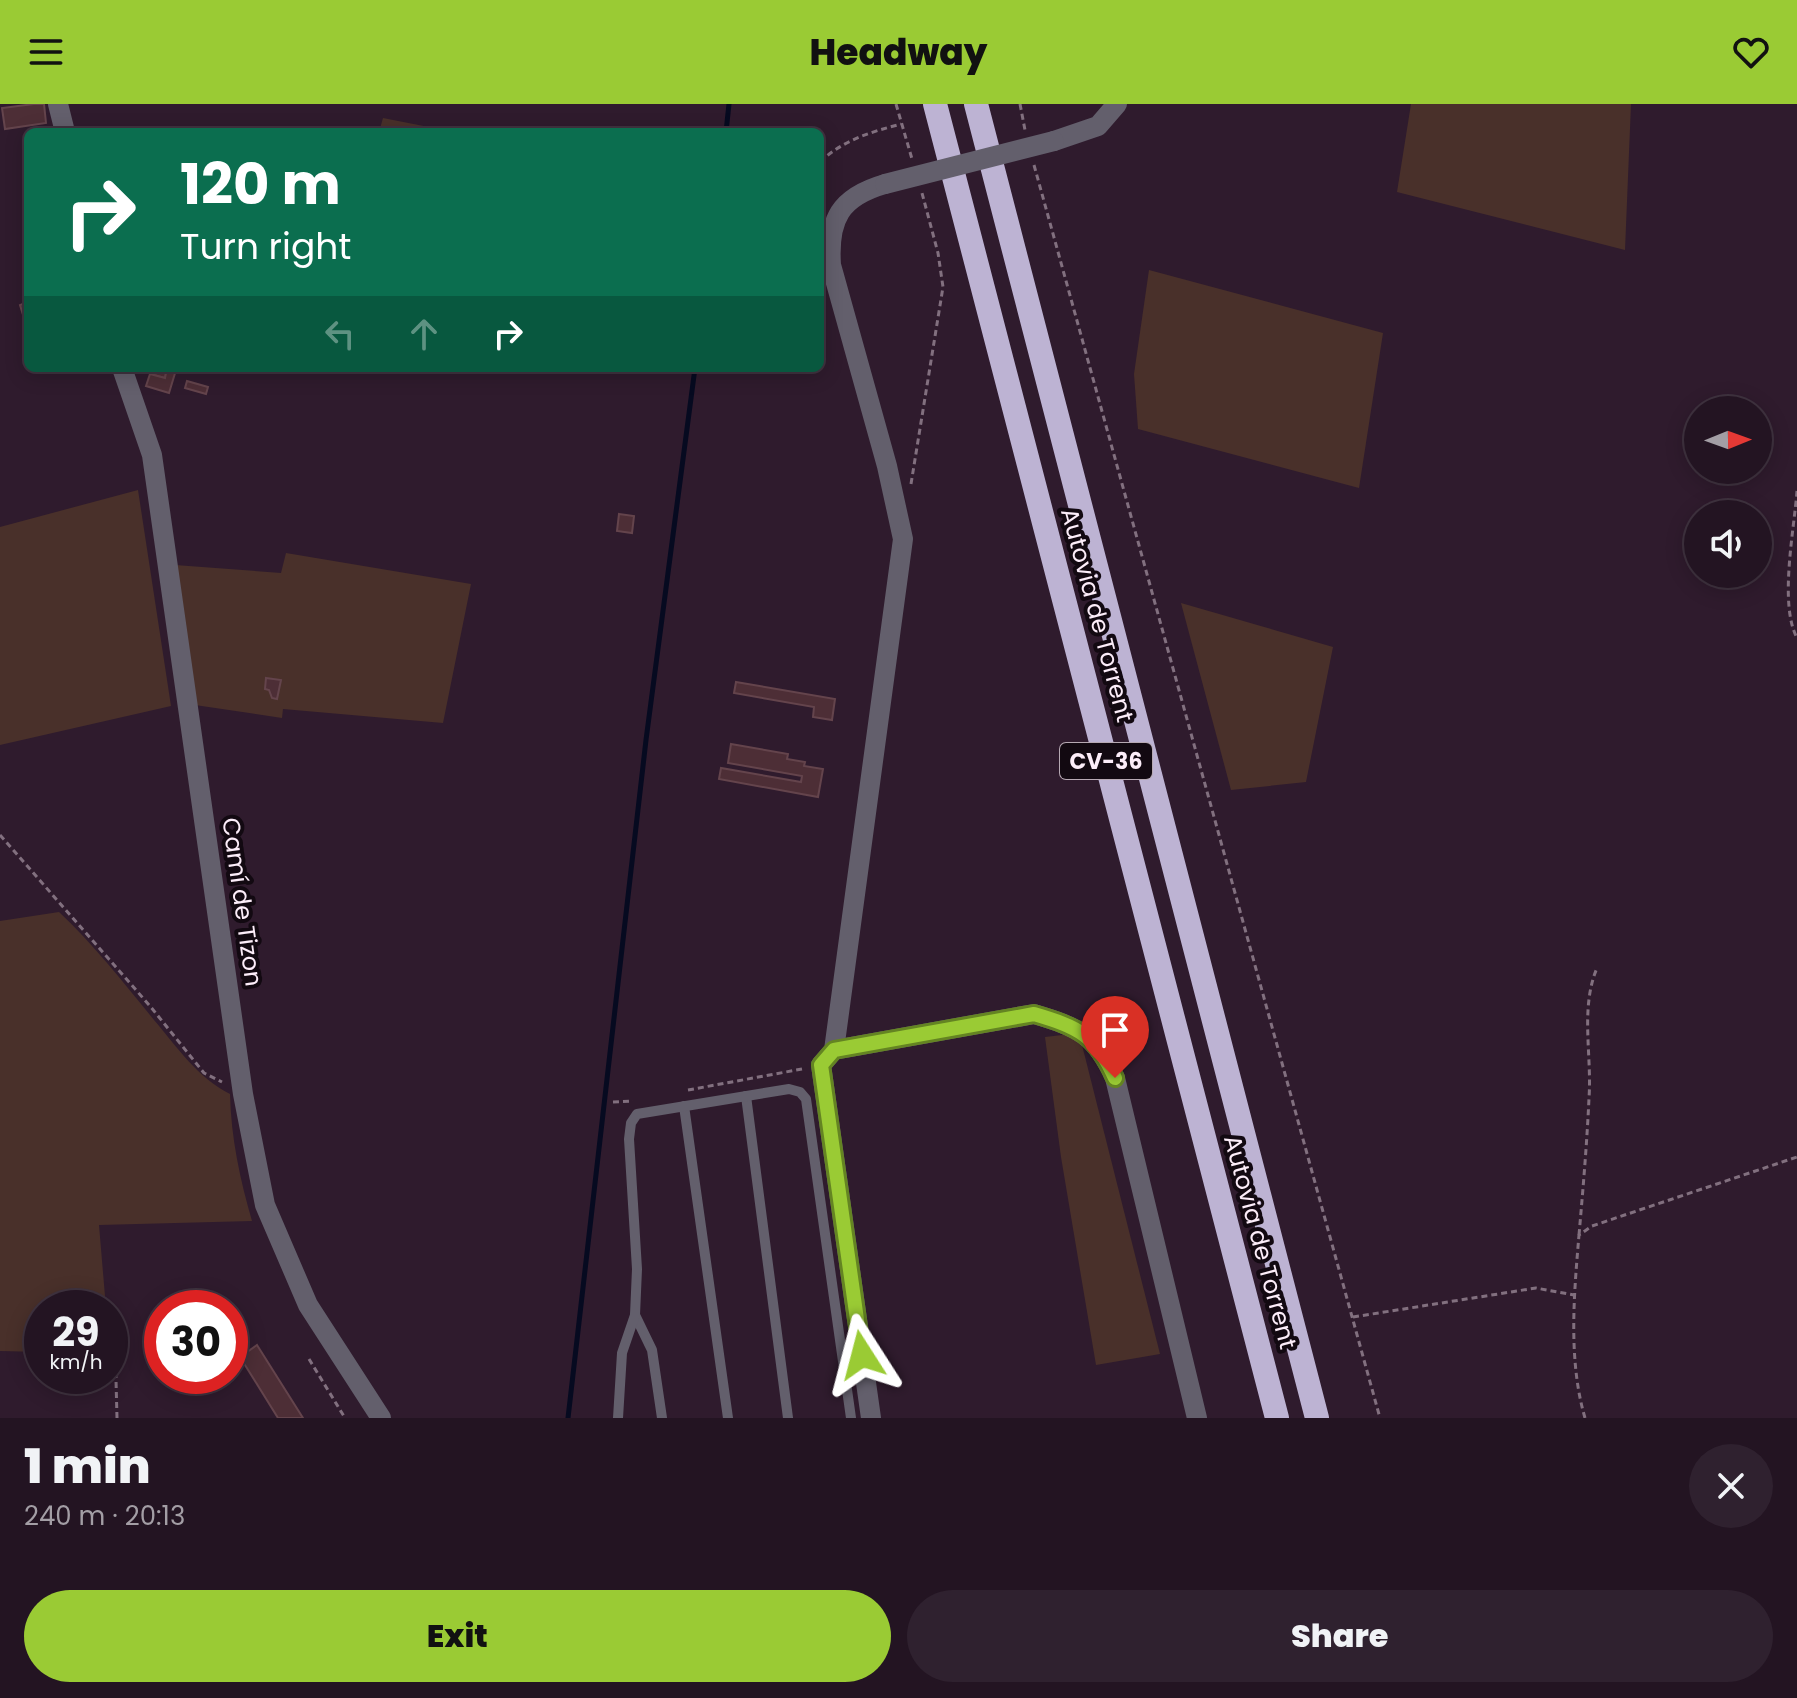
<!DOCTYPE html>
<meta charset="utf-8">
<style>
body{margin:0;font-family:Poppins,sans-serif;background:#2f212f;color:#f1f3f6;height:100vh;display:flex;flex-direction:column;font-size:30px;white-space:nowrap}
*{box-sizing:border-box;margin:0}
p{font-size:26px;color:#a39ea5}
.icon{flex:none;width:44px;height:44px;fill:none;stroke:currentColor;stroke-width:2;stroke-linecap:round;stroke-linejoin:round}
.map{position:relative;height:1314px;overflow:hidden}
.sheet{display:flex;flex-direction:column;background:#231422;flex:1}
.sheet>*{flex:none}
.guide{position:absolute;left:24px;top:24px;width:800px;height:244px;border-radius:12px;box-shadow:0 4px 20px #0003,0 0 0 2px #403340;background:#0b6e4f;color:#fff;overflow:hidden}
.needle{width:52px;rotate:89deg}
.fabs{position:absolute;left:1684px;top:292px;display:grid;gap:16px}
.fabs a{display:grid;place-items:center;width:88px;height:88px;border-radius:50%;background:#231422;box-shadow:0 4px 20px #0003,0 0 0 2px #403340;font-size:40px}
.speed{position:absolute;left:24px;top:1186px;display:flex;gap:16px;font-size:40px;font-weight:700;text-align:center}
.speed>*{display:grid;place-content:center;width:104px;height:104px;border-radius:50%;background:#231422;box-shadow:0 4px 20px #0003,0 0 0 2px #403340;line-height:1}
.speed small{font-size:20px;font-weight:400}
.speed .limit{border:12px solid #d22;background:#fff;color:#111}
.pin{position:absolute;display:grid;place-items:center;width:68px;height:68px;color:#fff;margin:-82px -34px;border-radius:50% 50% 50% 0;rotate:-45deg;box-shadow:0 0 8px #0007}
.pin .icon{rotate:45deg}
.me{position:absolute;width:88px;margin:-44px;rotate:351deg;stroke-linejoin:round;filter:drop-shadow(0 0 6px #0008)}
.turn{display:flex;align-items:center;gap:28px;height:168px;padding:0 24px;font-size:36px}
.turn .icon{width:104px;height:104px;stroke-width:2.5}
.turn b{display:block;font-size:56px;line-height:68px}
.lanes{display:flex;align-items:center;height:76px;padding:0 24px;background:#0003;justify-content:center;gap:40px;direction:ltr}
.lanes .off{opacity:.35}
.round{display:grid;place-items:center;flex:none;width:84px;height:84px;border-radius:42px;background:#2f212f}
.head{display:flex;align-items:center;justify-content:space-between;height:136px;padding:0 24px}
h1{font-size:48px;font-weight:800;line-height:60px}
.primary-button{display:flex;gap:16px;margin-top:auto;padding:16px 24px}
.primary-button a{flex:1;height:92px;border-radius:48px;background:#9acb34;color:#111;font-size:32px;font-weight:800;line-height:92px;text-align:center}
.primary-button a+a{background:#2f212f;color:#f1f3f6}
header{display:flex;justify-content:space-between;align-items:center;height:104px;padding:0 24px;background:#9acb34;color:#111;font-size:36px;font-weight:800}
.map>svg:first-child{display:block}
.green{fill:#49302a}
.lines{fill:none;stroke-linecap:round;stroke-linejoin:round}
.stream{stroke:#060a20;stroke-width:5}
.building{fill:#4d2e36;stroke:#64444c;stroke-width:2}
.path{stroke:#82707f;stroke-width:3;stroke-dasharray:6 4;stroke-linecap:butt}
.service{stroke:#635f6c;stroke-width:10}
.minor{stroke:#635f6c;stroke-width:20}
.tertiary{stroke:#635f6c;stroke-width:20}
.motorway{stroke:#bdb3d3;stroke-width:24}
.minor-bridge{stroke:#635f6c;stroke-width:20}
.route-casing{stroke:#648422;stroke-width:20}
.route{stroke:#9acb34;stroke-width:14}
.labels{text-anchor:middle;stroke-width:8;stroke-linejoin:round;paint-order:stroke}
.shield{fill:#120911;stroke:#b6a9b3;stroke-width:2}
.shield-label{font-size:22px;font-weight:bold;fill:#fcedf9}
.street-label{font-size:24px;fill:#fcedf9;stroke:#120911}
</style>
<header><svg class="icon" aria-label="menu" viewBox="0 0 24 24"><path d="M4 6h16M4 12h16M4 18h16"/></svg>Headway<svg class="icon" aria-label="heart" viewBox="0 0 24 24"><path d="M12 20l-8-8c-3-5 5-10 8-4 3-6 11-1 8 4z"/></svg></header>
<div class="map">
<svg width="1797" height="1314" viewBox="0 0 1797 1314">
<rect width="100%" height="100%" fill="#2f1b2d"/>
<g class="green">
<polygon points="1411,0 1631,0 1625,146 1397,88"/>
<polygon points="383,14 454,28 379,28"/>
<polygon points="1149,166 1383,229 1359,384 1138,325 1134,270"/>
<polygon points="138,386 171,602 0,641 0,423"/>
<polygon points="286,449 471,480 443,619 283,605 282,614 195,601 175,461 281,469"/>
<polygon points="1181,499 1333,543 1306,678 1231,686"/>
<path d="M59 808C94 841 124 879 154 916 177 943 198 974 230 990 231 1034 240 1075 252 1117L99 1121 106 1204H42V1248L0 1247V817Z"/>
<polygon points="1071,930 1081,937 1160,1250 1096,1261 1061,1053 1045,933"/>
</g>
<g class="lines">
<g class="stream">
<polyline points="726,28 729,0"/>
<polyline points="568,1314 646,636 695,264"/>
</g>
</g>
<g class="building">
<polygon points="34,0 44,0 46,19 5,25 2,4"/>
<polygon points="28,198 28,227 20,201"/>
<polygon points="148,264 167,264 165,274 150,270"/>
<polygon points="167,264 186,264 185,268 176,266 169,289 146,282 150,270 165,274"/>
<polygon points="187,277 208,283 206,290 185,284"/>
<polygon points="619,410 634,412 632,429 617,427"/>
<polygon points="266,574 281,576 277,595 272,594 269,586 265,585"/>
<polygon points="736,578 835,595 832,616 813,613 814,603 734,589"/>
<polygon points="731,640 788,650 787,655 805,658 804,662 823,665 818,693 719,675 721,664 801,678 802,672 728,659"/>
<polygon points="257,1241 303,1314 278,1314 240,1253"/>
</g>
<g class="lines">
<g class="path">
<polyline points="896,0 912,55"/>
<polyline points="1020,0 1025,26"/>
<path d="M820 58C843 36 871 28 901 20"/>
<polyline points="1034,61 1380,1314"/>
<polyline points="911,380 943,183 938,149 922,89"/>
<path d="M1797 387C1794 427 1779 500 1797 534"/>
<polyline points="0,731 150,902 204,969 222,978"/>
<polyline points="688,986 802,965"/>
<polyline points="613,998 633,997"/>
<path d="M1579 1131C1583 1085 1587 1039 1589 994 1592 951 1580 904 1597 864"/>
<polyline points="1353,1213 1536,1184 1574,1191"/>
<polyline points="115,1238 117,1314"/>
<polyline points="309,1255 345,1314"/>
<path d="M1585 1314C1568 1256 1574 1190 1579 1131L1592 1122 1797 1053"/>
</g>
<g class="service">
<polyline points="746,992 788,1314"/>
<polyline points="684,1002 728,1314"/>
<polyline points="635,1211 652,1246 662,1314"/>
<polyline points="618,1314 622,1249 635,1211 637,1165 629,1035 631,1019 637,1010 789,985 800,988 806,995 851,1314"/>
</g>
<g class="minor">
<polyline points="1054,37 1098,22 1117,0"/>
<path d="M834 946 1034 910C1078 923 1096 931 1115 974L1197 1314"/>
<path d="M871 1314 821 961 834 946 903 435 887 362 831 161C828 115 840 93 885 80"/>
</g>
<g class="tertiary">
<polyline points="58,0 65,28"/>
<polyline points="122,264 152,351 243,990 265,1101 308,1201 381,1314"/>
</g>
<g class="motorway">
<polyline points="935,0 1277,1314"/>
<polyline points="976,0 1317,1314"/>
</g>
<polyline class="minor-bridge" points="885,80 1054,37"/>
</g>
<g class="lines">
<g class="route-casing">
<path id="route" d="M862 1251 821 961 834 946 1034 910C1078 923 1096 931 1115 974"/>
</g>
<use href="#route" class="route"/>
</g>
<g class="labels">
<rect class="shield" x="1060" y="639" width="92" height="36" rx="6"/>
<g class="shield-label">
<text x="1106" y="665">CV-36</text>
</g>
<g class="street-label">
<text transform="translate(1097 511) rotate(75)" y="8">Autovia de Torrent</text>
<text transform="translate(242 798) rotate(82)" y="8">Camí de Tizon</text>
<text transform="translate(1260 1138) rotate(75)" y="8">Autovia de Torrent</text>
</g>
</g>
</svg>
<div class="fabs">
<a><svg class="needle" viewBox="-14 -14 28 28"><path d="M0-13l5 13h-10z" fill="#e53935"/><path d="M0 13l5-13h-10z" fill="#a39ea5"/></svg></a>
<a><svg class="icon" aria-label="sound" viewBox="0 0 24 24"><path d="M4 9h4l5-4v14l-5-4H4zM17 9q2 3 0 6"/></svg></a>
</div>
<div class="speed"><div>29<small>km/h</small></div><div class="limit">30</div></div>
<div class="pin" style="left:1115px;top:974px;background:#d93025"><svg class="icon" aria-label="arrive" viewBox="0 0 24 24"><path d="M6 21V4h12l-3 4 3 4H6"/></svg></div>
<svg class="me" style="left:862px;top:1251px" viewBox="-20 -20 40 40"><path d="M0-17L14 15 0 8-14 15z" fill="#9acb34" stroke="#fff" stroke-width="4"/></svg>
<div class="guide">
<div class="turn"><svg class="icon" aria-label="right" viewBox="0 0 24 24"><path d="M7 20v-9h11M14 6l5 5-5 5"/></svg><div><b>120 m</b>Turn right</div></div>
<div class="lanes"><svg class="icon off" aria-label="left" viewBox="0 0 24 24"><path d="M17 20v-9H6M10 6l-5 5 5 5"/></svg><svg class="icon off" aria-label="ahead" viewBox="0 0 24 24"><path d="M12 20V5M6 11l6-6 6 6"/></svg><svg class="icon" aria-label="right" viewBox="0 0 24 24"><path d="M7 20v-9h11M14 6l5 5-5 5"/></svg></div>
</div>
</div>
<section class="sheet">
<div class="head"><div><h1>1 min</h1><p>240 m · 20:13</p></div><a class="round"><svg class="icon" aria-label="close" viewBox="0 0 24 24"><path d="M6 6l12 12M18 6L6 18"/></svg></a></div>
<div class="primary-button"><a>Exit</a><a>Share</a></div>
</section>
